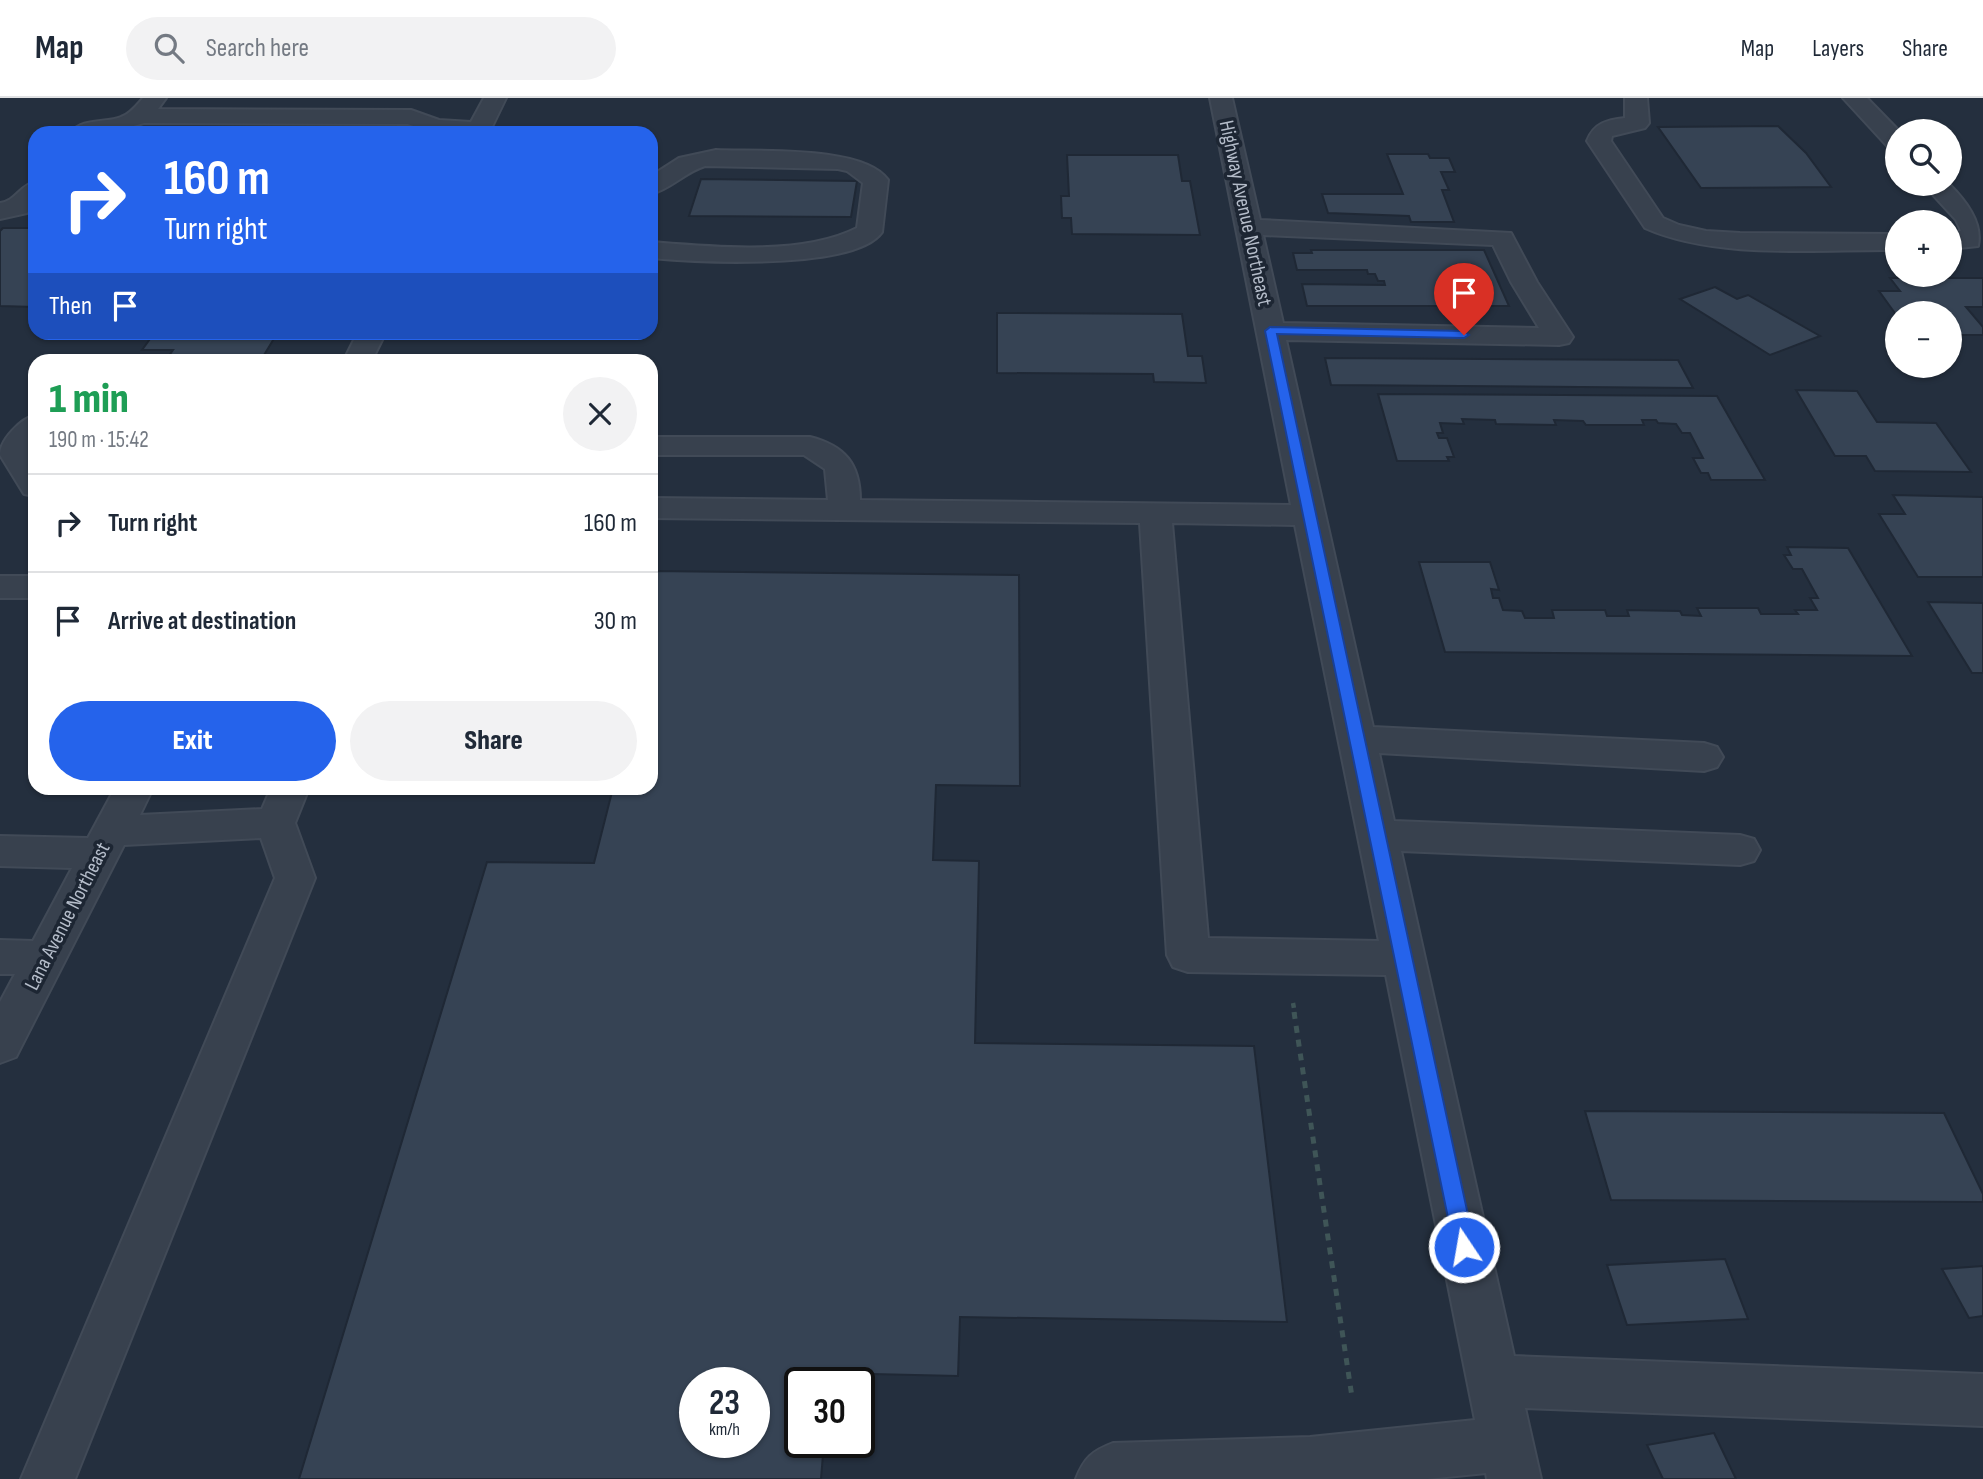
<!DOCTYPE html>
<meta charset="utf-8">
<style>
body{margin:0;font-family:"Sofia Sans Condensed",sans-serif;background:#f2f2f3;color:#1f2937;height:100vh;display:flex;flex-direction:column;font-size:26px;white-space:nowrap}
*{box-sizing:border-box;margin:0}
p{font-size:23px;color:#747a83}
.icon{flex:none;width:38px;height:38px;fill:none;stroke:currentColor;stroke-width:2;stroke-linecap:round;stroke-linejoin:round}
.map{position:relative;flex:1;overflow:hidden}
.details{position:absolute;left:28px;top:256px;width:630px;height:441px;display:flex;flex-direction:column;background:#fff;border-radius:21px;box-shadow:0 2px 5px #0004}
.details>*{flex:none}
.hud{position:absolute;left:28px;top:28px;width:630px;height:214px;border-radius:21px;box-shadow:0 2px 5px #0004;background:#2563eb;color:#fff;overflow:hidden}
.controls{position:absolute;left:1885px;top:21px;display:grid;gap:14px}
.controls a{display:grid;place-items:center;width:77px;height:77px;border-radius:50%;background:#fff;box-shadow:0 2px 5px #0004;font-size:35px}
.speed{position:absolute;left:679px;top:1269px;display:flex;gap:14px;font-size:35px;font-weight:700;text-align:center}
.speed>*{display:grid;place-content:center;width:91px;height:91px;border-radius:50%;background:#fff;box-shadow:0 2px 5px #0004;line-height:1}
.speed small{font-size:18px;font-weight:400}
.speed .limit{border:4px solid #111;border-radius:10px;background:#fff;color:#111}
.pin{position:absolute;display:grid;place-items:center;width:60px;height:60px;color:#fff;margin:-72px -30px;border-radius:50% 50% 50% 0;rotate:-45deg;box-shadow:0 0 7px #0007}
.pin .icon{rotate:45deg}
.me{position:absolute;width:77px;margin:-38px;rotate:348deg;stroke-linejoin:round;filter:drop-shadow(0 0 5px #0008)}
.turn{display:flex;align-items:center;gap:24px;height:147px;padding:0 21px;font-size:32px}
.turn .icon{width:91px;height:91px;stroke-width:2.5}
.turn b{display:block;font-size:49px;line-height:60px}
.then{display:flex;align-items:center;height:66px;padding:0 21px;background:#0003;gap:14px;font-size:26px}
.round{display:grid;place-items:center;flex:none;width:74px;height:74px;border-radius:37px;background:#f2f2f3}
.headline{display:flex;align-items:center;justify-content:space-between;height:119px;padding:0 21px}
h1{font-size:42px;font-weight:800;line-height:52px;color:#1e9e55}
.primary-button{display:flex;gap:14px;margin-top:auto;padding:14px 21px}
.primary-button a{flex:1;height:80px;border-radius:42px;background:#2563eb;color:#fff;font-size:28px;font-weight:800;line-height:80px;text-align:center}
.primary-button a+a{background:#f2f2f3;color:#1f2937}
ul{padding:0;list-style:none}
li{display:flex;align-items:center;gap:21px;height:98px;padding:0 21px;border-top:2px solid #e0e1e3}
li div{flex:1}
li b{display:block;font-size:26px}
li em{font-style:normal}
header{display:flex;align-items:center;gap:42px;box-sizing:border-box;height:98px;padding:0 35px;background:#fff;border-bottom:2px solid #e0e1e3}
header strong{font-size:33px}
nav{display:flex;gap:38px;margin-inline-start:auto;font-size:24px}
.search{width:490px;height:63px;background:#f2f2f3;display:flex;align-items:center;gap:18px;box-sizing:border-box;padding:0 24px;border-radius:38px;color:#747a83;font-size:26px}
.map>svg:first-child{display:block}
.building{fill:#364354;stroke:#1f2835;stroke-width:2;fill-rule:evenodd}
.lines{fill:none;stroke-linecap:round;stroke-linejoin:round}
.minor-casing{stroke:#414a57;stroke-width:4}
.path-far1{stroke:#3f5557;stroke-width:4.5;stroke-dasharray:5 5;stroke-linecap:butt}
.path{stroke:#3f5557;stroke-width:5;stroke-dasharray:7 7;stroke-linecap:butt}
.minor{fill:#38414e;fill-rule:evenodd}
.route{fill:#2563eb;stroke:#184099;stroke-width:2}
.labels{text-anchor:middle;stroke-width:7;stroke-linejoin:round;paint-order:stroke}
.street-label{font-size:21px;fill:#b4bcc9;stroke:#1d2633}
</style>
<header>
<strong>Map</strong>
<div class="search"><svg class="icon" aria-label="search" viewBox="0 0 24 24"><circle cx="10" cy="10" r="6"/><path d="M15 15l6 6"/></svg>Search here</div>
<nav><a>Map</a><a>Layers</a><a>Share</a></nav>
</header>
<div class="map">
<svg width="1983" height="1381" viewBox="0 0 1983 1381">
<rect width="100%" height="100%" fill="#242f3e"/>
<g class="building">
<polygon points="1778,28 1806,55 1831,89 1701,90 1658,29"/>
<polygon points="1387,56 1428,56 1430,60 1449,60 1455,74 1441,74 1449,92 1442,92 1454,124 1411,124 1409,118 1328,115 1322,96 1403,96"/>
<polygon points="1067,57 1178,57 1182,83 1190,83 1200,137 1072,136 1071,120 1062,120 1061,98 1069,98"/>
<polygon points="701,81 857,83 851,119 689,118"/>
<polygon points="3,130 35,130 35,209 0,208 0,133"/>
<polygon points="1311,152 1484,152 1509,208 1307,208 1302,186 1385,187 1384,183 1378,183 1375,176 1368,176 1367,172 1297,172 1293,155 1312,155"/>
<polygon points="1890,180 1983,180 1983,209 1966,209 1983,229 1983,237 1950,237 1950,215 1897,215 1897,218 1879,193 1900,193"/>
<polygon points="1715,189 1737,201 1748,197 1820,238 1770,257 1680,201"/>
<polygon points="997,215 1182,216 1188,258 1202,258 1206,285 1154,284 1153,276 997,275"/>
<polygon points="155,234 278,234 261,262 166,262 173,252 142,252"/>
<polygon points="1325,260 1678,262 1693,290 1331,287"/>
<polygon points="1796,292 1857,293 1877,324 1936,325 1971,374 1875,373 1866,358 1835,358"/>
<polygon points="1378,296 1717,298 1765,382 1711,382 1708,375 1701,375 1693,360 1703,360 1690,335 1682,335 1676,326 1658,325 1656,322 1642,322 1644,327 1586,327 1583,323 1554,322 1556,327 1496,326 1495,322 1462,321 1464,326 1440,325 1443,335 1437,335 1439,340 1447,340 1454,359 1447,359 1449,363 1397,363"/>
<polygon points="1893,397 1983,399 1983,479 1918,479 1879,416 1905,416"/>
<polygon points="1787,449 1848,450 1912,558 1445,554 1419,464 1490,464 1499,492 1491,491 1493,500 1499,500 1503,512 1522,513 1525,520 1554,520 1552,512 1605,512 1607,518 1629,518 1627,512 1680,513 1682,517 1701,518 1697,510 1758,510 1761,516 1798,516 1795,512 1817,512 1810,500 1818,500 1802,471 1793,471 1784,457 1791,457"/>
<path d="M651 473 1019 477 1020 688 936 687 933 762 979 763 975 945 1254 948 1287 1224 960 1219 958 1278 829 1275V1284H800V1344H824L821 1381H299L487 764 594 765 613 690H651ZM695 1284H754V1344H695Z"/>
<polygon points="1928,504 1983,505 1983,575 1972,575"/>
<polygon points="1585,1013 1944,1015 1983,1096 1983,1104 1611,1102"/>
<polygon points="1725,1161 1748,1221 1627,1227 1607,1167"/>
<polygon points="1983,1168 1983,1218 1969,1220 1942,1171"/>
<polygon points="1714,1335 1736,1381 1663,1381 1647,1347"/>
</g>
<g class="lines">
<g class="minor-casing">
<g id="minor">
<path d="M143 0H166L158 11 411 12 439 22 471 24 484 0H506L489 35H432L408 26 144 25 109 35H71C81 20 106 25 121 19 130 16 137 7 143 0Z"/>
<path d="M1210 0H1232L1260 122 1511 135 1537 184 1573 239 1569 245 1559 247 1286 242 1373 629 1704 645 1717 649 1723 659 1717 669 1704 673 1379 655 1394 723 1740 737 1754 741 1760 752 1754 763 1740 767 1401 753 1514 1258 1983 1276V1328L1525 1310 1541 1381H1487L1486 1375 1427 1381H1076C1084 1360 1092 1353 1113 1345L1310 1339 1475 1322 1386 877 1188 874 1173 869 1167 857 1140 425 651 420V400L828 402 825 371 804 357H651V339H810C845 348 860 366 860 402L1291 407ZM1263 137 1493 147 1511 184 1539 230 1283 225ZM1172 425 1295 427 1379 843 1208 840Z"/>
<path d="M1625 0H1647L1649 25 1645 30 1612 38 1611 43 1663 120 1679 127 1706 133 1740 135 1897 136V152C1819 151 1717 162 1645 130L1587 43C1594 25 1607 22 1625 20Z"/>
<polygon points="1843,0 1867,0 1899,33 1897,52 1889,50"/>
<path d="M716 52C757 54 864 47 888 82L882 134C855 173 696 164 651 160V144C711 149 802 158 857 130L863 85 847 73 838 71 705 68C685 74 671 91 651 96V78L679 60Z"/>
<path d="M35 84V106L27 115 0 121V105C16 103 20 87 35 84Z"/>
<path d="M1923 86H1949C1965 102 1983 124 1978 148L1950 151V135L1961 133 1956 122Z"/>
<polygon points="358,234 386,234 372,262 344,262"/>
<path d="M35 317V346L29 354 35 364V398L24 396 0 357C0 341 21 321 35 317Z"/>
<rect x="0" y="478" width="35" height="22"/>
<polygon points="115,690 153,690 140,717 262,711 271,690 309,690 295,725 315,780 75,1381 21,1381 275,780 261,740 124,747 16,959 0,965 0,904 15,876 0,876 0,842 33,843 72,770 0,768 0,738 88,740"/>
</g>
</g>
<polyline class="path-far1" points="1293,905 1295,916"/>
<polyline class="path" points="1294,914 1352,1299"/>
<use href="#minor" class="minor"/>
</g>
<polygon class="route" points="1270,229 1464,233 1469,237 1464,240 1277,236 1475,1149 1472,1155 1464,1158 1457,1155 1454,1149 1265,233"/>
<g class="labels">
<g class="street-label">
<text transform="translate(1246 115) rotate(78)" y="7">Highway Avenue Northeast</text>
<text transform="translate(67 818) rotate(-63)" y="7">Lana Avenue Northeast</text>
</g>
</g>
</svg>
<div class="controls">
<a><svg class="icon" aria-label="search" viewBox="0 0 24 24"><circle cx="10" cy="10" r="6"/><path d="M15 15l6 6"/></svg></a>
<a>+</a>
<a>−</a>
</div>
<div class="speed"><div>23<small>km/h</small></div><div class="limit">30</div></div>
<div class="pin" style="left:1464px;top:237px;background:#d93025"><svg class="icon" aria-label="arrive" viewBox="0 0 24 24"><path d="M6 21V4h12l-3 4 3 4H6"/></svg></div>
<svg class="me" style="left:1464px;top:1149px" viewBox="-20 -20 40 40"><circle r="17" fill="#2563eb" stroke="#fff" stroke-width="3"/><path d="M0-11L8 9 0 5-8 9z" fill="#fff"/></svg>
<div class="hud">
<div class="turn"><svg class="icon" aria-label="right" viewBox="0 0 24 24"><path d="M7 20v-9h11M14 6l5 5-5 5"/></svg><div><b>160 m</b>Turn right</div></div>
<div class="then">Then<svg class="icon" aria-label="arrive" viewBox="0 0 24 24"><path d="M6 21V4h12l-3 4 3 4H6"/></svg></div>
</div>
<section class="details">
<div class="headline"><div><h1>1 min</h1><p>190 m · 15:42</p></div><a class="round"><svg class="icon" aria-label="close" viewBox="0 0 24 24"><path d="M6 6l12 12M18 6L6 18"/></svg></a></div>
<ul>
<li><svg class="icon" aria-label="right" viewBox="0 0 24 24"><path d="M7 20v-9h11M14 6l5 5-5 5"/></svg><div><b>Turn right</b></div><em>160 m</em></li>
<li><svg class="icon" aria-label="arrive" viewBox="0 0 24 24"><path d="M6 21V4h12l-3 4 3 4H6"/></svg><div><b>Arrive at destination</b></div><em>30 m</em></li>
</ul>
<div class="primary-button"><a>Exit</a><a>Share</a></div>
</section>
</div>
